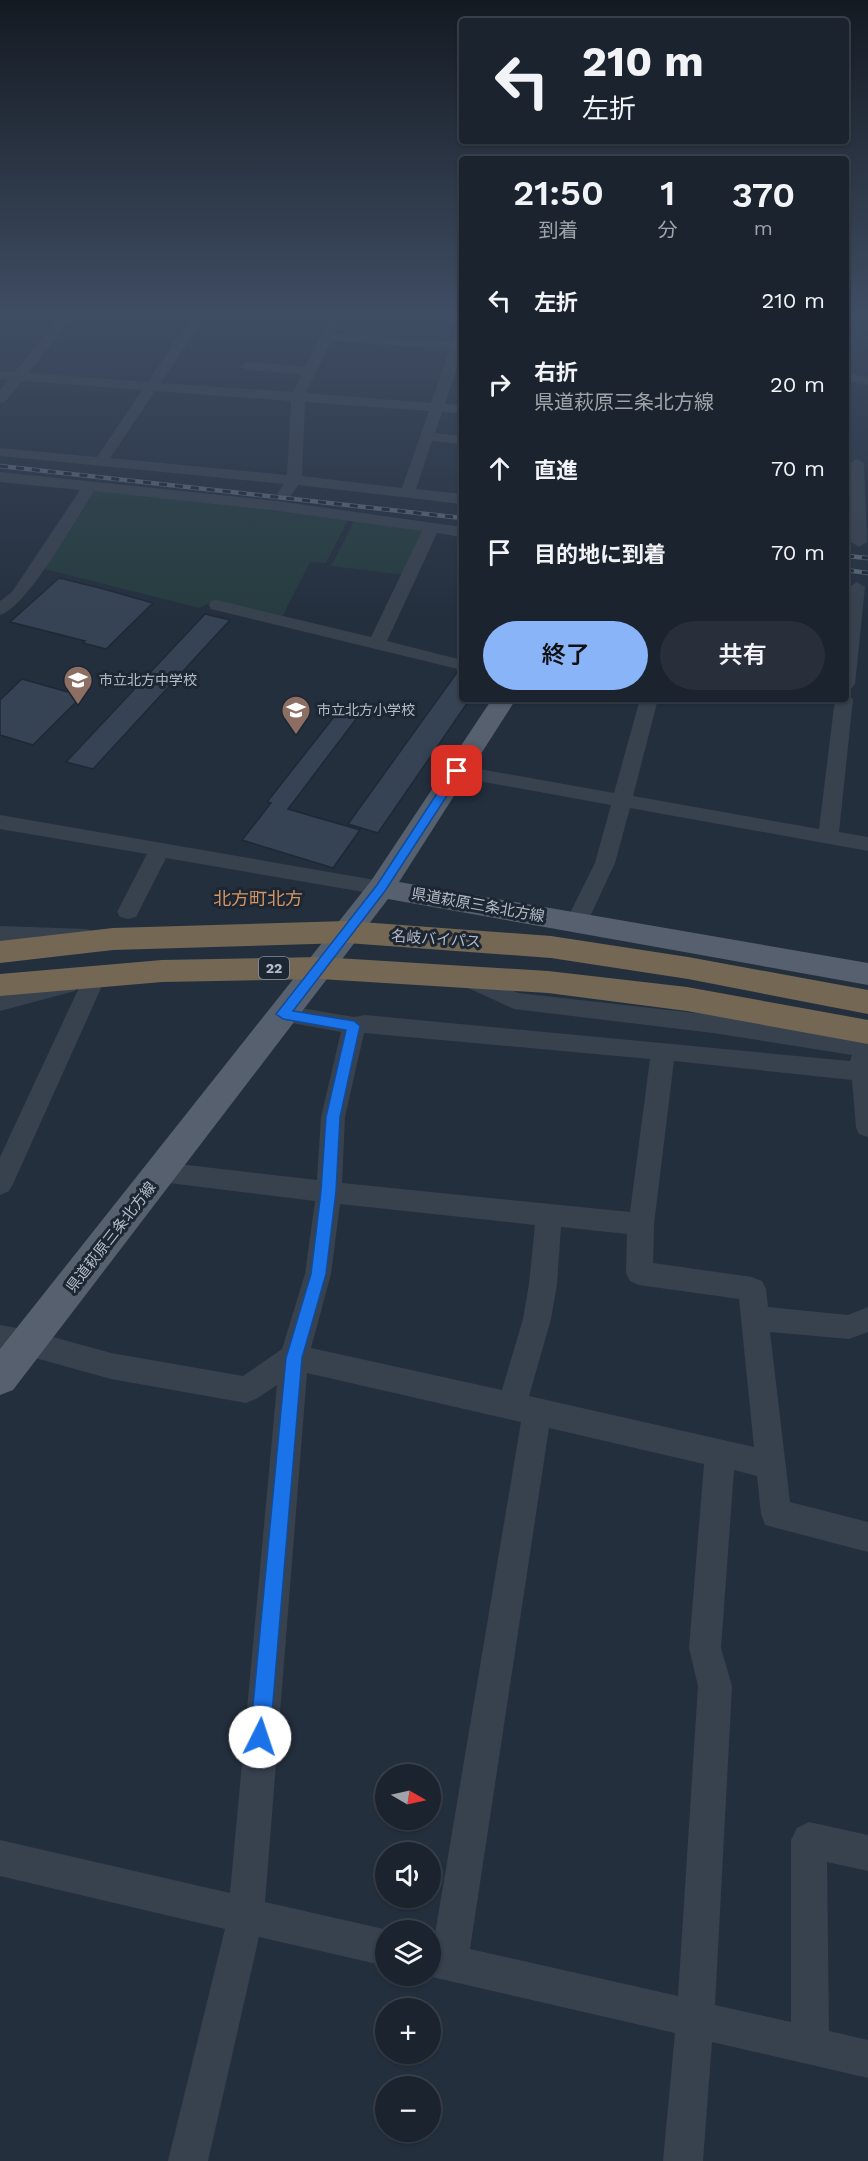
<!DOCTYPE html>
<html lang="ja">
<meta charset="utf-8">
<style>
body{margin:0;font-family:"Work Sans","Noto Sans JP",sans-serif;background:#282f3a;color:#f1f3f6;height:100vh;display:flex;flex-direction:column;font-size:22px;white-space:nowrap}
*{box-sizing:border-box;margin:0}
p{font-size:20px;color:#a0a4aa}
.icon{flex:none;width:33px;height:33px;fill:none;stroke:currentColor;stroke-width:2;stroke-linecap:round;stroke-linejoin:round}
.map{position:relative;flex:1;overflow:hidden}
.panel{position:absolute;left:459px;top:156px;width:390px;height:546px;display:flex;flex-direction:column;background:#1b232e;border-radius:6px;box-shadow:0 2px 4px #0004,0 0 0 2px #39404a}
.panel>*{flex:none}
.banner{position:absolute;left:459px;top:18px;width:390px;height:126px;border-radius:6px;box-shadow:0 2px 4px #0004,0 0 0 2px #39404a;background:#1b232e;color:#f1f3f6;overflow:hidden}
.needle{width:39px;rotate:99deg}
.fabs{position:absolute;left:375px;top:1764px;display:grid;gap:12px}
.fabs a{display:grid;place-items:center;width:66px;height:66px;border-radius:50%;background:#1b232e;box-shadow:0 2px 4px #0004,0 0 0 2px #39404a;font-size:30px}
.pin{position:absolute;display:grid;place-items:center;width:51px;height:51px;color:#fff;margin:-26px;border-radius:12px;box-shadow:0 3px 9px #0006}
.me{position:absolute;width:66px;margin:-33px;rotate:4deg;stroke-linejoin:round;filter:drop-shadow(0 0 4px #0008)}
.turn{display:flex;align-items:center;gap:21px;height:126px;padding:0 24px;font-size:27px}
.turn .icon{width:78px;height:78px;stroke-width:2.5}
.turn b{display:block;font-size:42px;line-height:51px}
.eta{display:flex;justify-content:space-evenly;align-items:center;height:102px;text-align:center}
.eta b{font-size:36px;font-weight:600;line-height:42px}
.action{display:flex;gap:12px;margin-top:auto;padding:12px 24px}
.action a{flex:1;height:69px;border-radius:36px;background:#8ab4f8;color:#111;font-size:24px;font-weight:600;line-height:69px;text-align:center}
.action a+a{background:#282f3a;color:#f1f3f6}
ul{padding:0;list-style:none}
li{display:flex;align-items:center;gap:18px;height:84px;padding:0 24px}
li div{flex:1}
li b{display:block;font-size:22px}
li em{font-style:normal}
.map>svg:first-child{display:block}
.green{fill:#263c3f}
.building{fill:#364354;stroke:#1f2835;stroke-width:1.5}
.lines{fill:none;stroke-linecap:round;stroke-linejoin:round}
.minor{fill:#38414e;fill-rule:evenodd}
.major{fill:#56606e;fill-rule:evenodd}
.highway{fill:#746855;fill-rule:evenodd}
.rail-casing{stroke:#5a6575;stroke-width:4.5}
.rail{stroke:#1d2633;stroke-width:3;stroke-dasharray:8;stroke-linecap:butt}
.route{fill:#1a73e8;stroke:#114b97;stroke-width:1.5}
.labels{text-anchor:middle;stroke-width:6;stroke-linejoin:round;paint-order:stroke}
.far-poi-label{font-size:14px;fill:#b4bcc9;stroke:#1d2633;text-anchor:start}
.shield{fill:#1d2633;stroke:#878f9c;stroke-width:1.5}
.shield-label{font-size:14px;font-weight:bold;fill:#b4bcc9}
.street-label{font-size:15px;fill:#b4bcc9;stroke:#1d2633}
.quarter-label{font-size:18px;fill:#d59563;stroke:#1d2633}
</style>
<div class="map">
<svg width="868" height="2161" viewBox="0 0 868 2161">
<rect width="100%" height="100%" fill="#242f3e"/>
<g class="green">
<polygon points="96,490 348,520 326,563 310,562 282,617 215,601 199,608 41,568 91,491"/>
<polygon points="354,521 425,530 405,575 331,566"/>
</g>
<g class="building">
<polygon points="59,578 100,588 153,603 106,649 83,643 85,641 10,622"/>
<polygon points="205,614 230,620 93,769 66,762"/>
<polygon points="458,671 462,672 462,699 470,699 378,833 348,824"/>
<polygon points="22,679 82,696 33,745 0,735 0,700"/>
<polygon points="337,713 357,718 288,809 360,830 333,868 242,840 271,803 267,802"/>
</g>
<g class="lines">
<g class="minor">
<path d="M63 313H76L28 373 148 382 194 313H207L161 383 293 392 302 374 247 370 240 366 247 362 305 367 332 313H344L334 334 453 342 457 331 462 330V353L445 404 462 405V413L442 412 435 433 462 436V444L432 441 416 489 462 494V504L298 485 290 497 285 499 277 494 284 484 0 456V448L97 457 142 390 22 381 5 402 0 403V390L9 380 0 379V371L15 372ZM331 341 450 349 431 403 306 393ZM155 391 291 401 287 475 110 458ZM305 402 429 411 402 488 302 476Z"/>
<polygon points="386,313 462,314 462,322 392,317"/>
<polygon points="846,373 868,377 868,385 846,381"/>
<polygon points="857,459 864,463 867,542 859,547 851,542 850,463"/>
<path d="M0 472 277 501 462 527V537L437 533 387 641 462 660V670L211 609 209 605 211 601 217 600 371 637 422 531 277 511 94 491C77 517 27 608 0 615V601L12 592 80 490 0 482Z"/>
<polygon points="857,582 865,587 855,684 852,688 846,689 846,609 849,587"/>
<polygon points="846,694 853,699 839,832 868,837 868,851 630,808 615,863 587,923 584,928 576,931 568,928 565,923 595,863 611,805 457,777 450,775 447,771 450,767 457,765 614,793 640,699 658,699 633,796 819,829 835,699 846,699"/>
<polygon points="0,815 381,881 388,883 392,888 388,893 381,895 166,858 136,917 128,919 120,917 117,912 147,854 0,829"/>
<polygon points="0,926 87,929 95,932 98,937 95,942 87,945 0,942"/>
<path d="M461 967 518 993 713 1015 868 1040V1137L859 1134 856 1127 852 1080 674 1061 654 1224 653 1263 752 1277 762 1281 766 1289 768 1307 848 1315 868 1307V1332L849 1339 770 1332 790 1502 868 1522V1552L765 1525 761 1514 757 1476 734 1470 721 1648 732 1686 715 2005 791 2022V1840L797 1828 809 1822 868 1835V1871L827 1862 829 2031 868 2040V2078L712 2042 703 2161H663L675 2033 428 1976H430V1940H434L521 1422 307 1373 265 1902 388 1930H386V1966L259 1937 208 2161H168L225 1929 0 1876V1840L230 1893 277 1385 256 1399 246 1403 111 1379 28 1356 0 1351V1325L28 1330 111 1353 243 1376 282 1349 305 1274 315 1201 161 1182 152 1179 148 1172 152 1165 161 1162 317 1180 321 1117 341 1032 275 1020 271 1014 275 1008 283 1005 354 1017 365 1015 850 1061 852 1055 713 1033 514 1009 453 981 450 975 453 969ZM364 1033 650 1059 630 1212 342 1183 345 1117ZM340 1204 535 1225 529 1284 523 1319 502 1390 311 1348 331 1274ZM561 1227 627 1234 626 1273 630 1281 639 1285 739 1299 754 1447 529 1396 551 1319 557 1284ZM549 1428 704 1464 689 1648 698 1686 678 1996 470 1949Z"/>
<polygon points="95,969 103,971 106,977 13,1184 9,1191 0,1195 0,1157 84,977 87,971"/>
<polygon points="67,977 75,979 78,985 75,991 0,1011 0,995"/>
</g>
<polygon class="major" points="492,699 516,699 399,882 868,963 868,985 388,899 13,1390 0,1395 0,1349 371,881"/>
<g class="highway">
<polygon points="347,921 551,936 688,957 868,990 868,1014 688,979 551,958 347,943 113,950 0,963 0,941 113,928"/>
<polygon points="320,957 548,971 687,987 868,1020 868,1044 687,1011 548,993 320,979 162,982 0,996 0,974 162,960"/>
</g>
<g class="rail-casing">
<g id="rail">
<polyline points="0,466 462,518"/>
<polyline points="846,556 868,558"/>
<polyline points="846,570 868,573"/>
</g>
</g>
<use href="#rail" class="rail"/>
</g>
<linearGradient id="sky" x2="0" y2="1"><stop stop-color="#141a22"/><stop offset="0.51" stop-color="#3f4d63"/><stop offset="1" stop-color="#3f4d63" stop-opacity="0"/></linearGradient>
<rect width="868" height="616" fill="url(#sky)"/>
<polygon class="route" points="457,768 463,771 385,891 293,1011 354,1021 360,1026 340,1117 336,1191 326,1274 302,1358 270,1737 267,1744 260,1747 253,1744 250,1737 286,1358 311,1274 321,1191 326,1117 346,1030 283,1019 276,1014 377,885 453,769"/>
<defs>
<g id="school-pin" transform="scale(1.5)"><path d="M0 17L-7.5 6A9.5 9.5 0 1 1 7.5 6Z" fill="#8d6e63" stroke="#1d2633"/><path d="M0-5L7-2L0 1L-7-2ZM-4 1L0 2.5L4 1V4Q0 6-4 4Z" fill="#fff"/></g>
</defs>
<g fill-rule="evenodd">
<use href="#school-pin" x="78" y="680"/>
<use href="#school-pin" x="296" y="710"/>
</g>
<g class="labels">
<g class="far-poi-label">
<text x="99" y="685">市立北方中学校</text>
<text x="317" y="715">市立北方小学校</text>
</g>
<rect class="shield" x="259" y="957" width="30" height="22" rx="4.5"/>
<g class="shield-label">
<text x="274" y="973">22</text>
</g>
<g class="street-label">
<text transform="translate(478 905) rotate(10)" y="5">県道萩原三条北方線</text>
<text transform="translate(436 939) rotate(4)" y="5">名岐バイパス</text>
<text transform="translate(111 1237) rotate(-52)" y="5">県道萩原三条北方線</text>
</g>
<g class="quarter-label">
<text x="258" y="905">北方町北方</text>
</g>
</g>
</svg>
<div class="fabs">
<a><svg class="needle" viewBox="-14 -14 28 28"><path d="M0-13l5 13h-10z" fill="#e53935"/><path d="M0 13l5-13h-10z" fill="#a0a4aa"/></svg></a>
<a><svg class="icon" aria-label="sound" viewBox="0 0 24 24"><path d="M4 9h4l5-4v14l-5-4H4zM17 9q2 3 0 6"/></svg></a>
<a><svg class="icon" aria-label="layers" viewBox="0 0 24 24"><path d="M12 4l9 5-9 5-9-5zM3 14l9 5 9-5"/></svg></a>
<a>+</a>
<a>−</a>
</div>
<div class="pin" style="left:457px;top:771px;background:#d93025"><svg class="icon" aria-label="arrive" viewBox="0 0 24 24"><path d="M6 21V4h12l-3 4 3 4H6"/></svg></div>
<svg class="me" style="left:260px;top:1737px" viewBox="-20 -20 40 40"><circle r="19" fill="#fff"/><path d="M0-13L10 11 0 6-10 11z" fill="#1a73e8"/></svg>
<div class="banner">
<div class="turn"><svg class="icon" aria-label="left" viewBox="0 0 24 24"><path d="M17 20v-9H6M10 6l-5 5 5 5"/></svg><div><b>210 m</b>左折</div></div>
</div>
<section class="panel">
<div class="eta">
<div><b>21:50</b><p>到着</p></div>
<div><b>1</b><p>分</p></div>
<div><b>370</b><p>m</p></div>
</div>
<ul>
<li><svg class="icon" aria-label="left" viewBox="0 0 24 24"><path d="M17 20v-9H6M10 6l-5 5 5 5"/></svg><div><b>左折</b></div><em>210 m</em></li>
<li><svg class="icon" aria-label="right" viewBox="0 0 24 24"><path d="M7 20v-9h11M14 6l5 5-5 5"/></svg><div><b>右折</b><p>県道萩原三条北方線</p></div><em>20 m</em></li>
<li><svg class="icon" aria-label="ahead" viewBox="0 0 24 24"><path d="M12 20V5M6 11l6-6 6 6"/></svg><div><b>直進</b></div><em>70 m</em></li>
<li><svg class="icon" aria-label="arrive" viewBox="0 0 24 24"><path d="M6 21V4h12l-3 4 3 4H6"/></svg><div><b>目的地に到着</b></div><em>70 m</em></li>
</ul>
<div class="action"><a>終了</a><a>共有</a></div>
</section>
</div>
